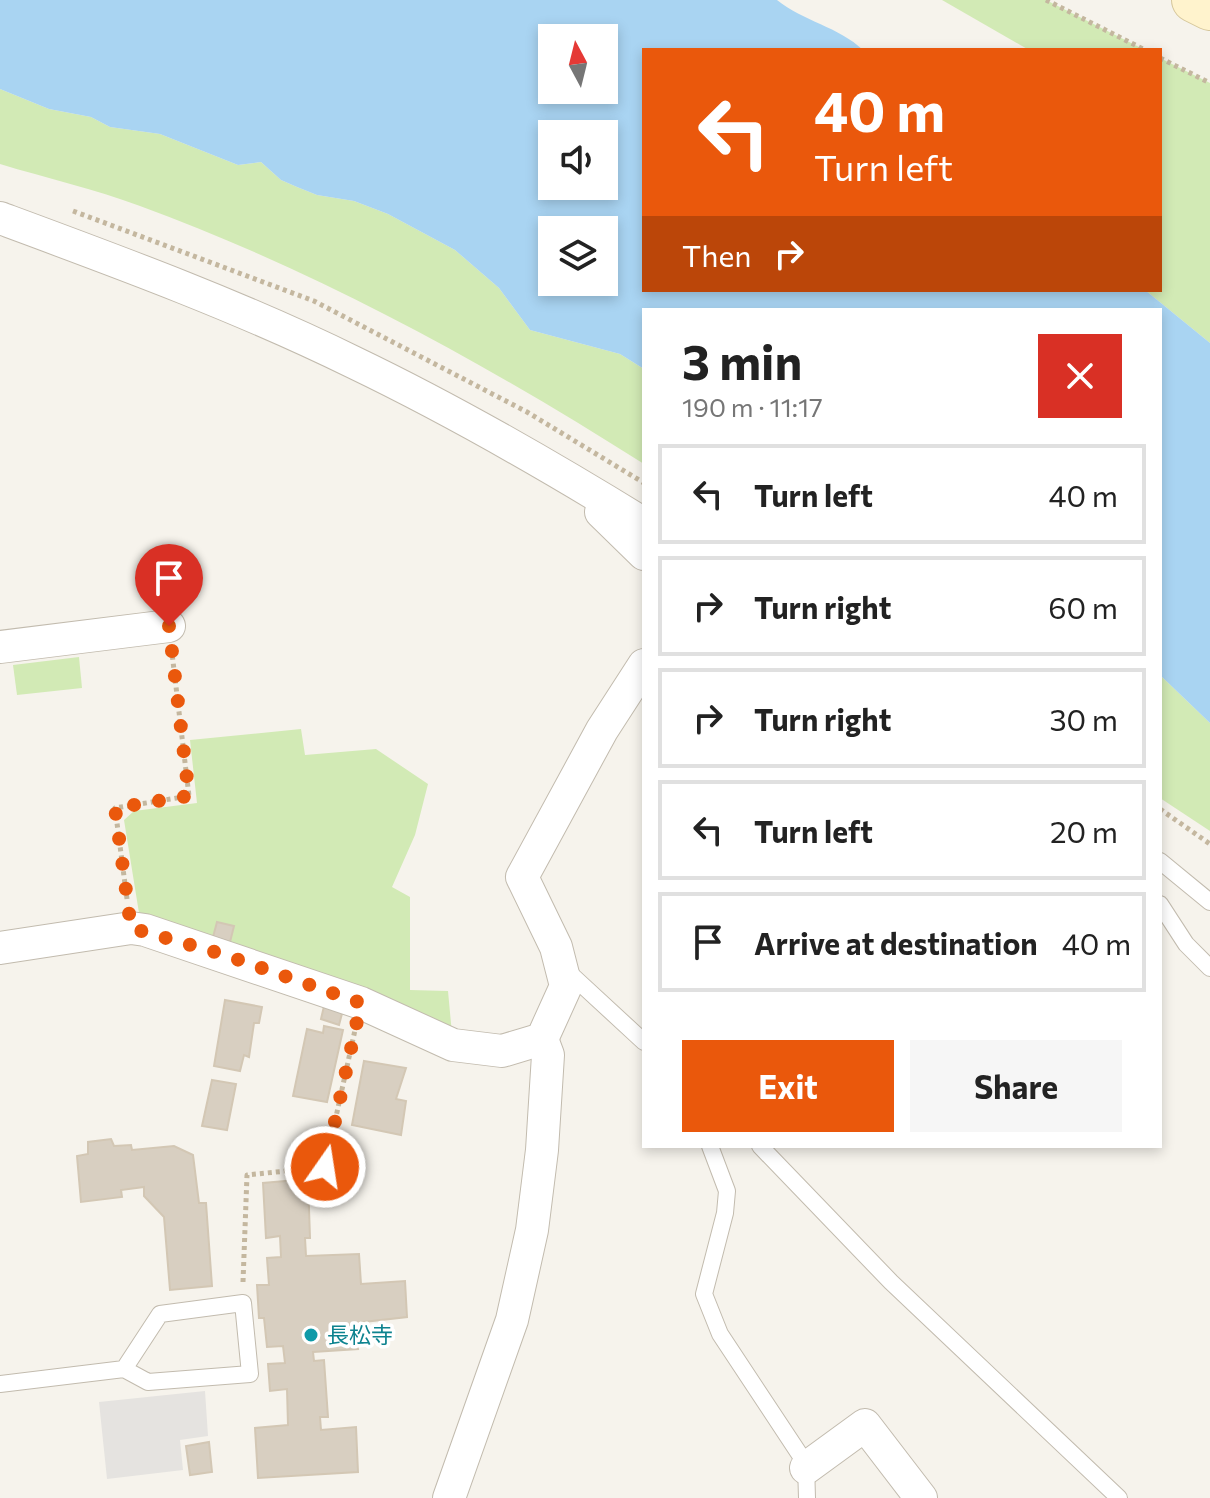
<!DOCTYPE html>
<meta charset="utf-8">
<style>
body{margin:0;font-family:Commissioner,"Noto Sans JP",sans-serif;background:#f6f6f6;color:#222;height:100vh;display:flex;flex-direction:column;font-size:30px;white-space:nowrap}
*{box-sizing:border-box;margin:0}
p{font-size:26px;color:#767676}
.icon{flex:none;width:44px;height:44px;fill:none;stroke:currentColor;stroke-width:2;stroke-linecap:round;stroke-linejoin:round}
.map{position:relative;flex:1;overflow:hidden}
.sheet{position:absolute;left:642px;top:308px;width:520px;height:840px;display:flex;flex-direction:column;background:#fff;border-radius:0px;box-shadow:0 4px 12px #0003}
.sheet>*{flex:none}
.hud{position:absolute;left:642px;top:48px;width:520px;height:244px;border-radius:0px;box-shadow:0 4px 12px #0003;background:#ea580c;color:#fff;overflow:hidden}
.needle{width:52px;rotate:353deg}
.fabs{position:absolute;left:538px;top:24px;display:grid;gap:16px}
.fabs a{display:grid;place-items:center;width:80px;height:80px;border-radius:0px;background:#fff;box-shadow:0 4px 12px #0003;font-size:40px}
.pin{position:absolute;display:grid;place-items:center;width:68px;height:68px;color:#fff;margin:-82px -34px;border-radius:50% 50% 50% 0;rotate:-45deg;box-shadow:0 0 8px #0007}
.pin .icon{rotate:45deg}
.me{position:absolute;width:88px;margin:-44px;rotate:13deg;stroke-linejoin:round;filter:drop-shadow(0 0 6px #0008)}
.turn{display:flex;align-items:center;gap:28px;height:168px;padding:0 40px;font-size:36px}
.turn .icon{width:104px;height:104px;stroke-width:2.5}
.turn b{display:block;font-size:56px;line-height:68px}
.then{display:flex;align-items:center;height:76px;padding:0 40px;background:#0003;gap:16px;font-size:30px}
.round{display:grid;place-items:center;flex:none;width:84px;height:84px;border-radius:0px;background:#f6f6f6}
.head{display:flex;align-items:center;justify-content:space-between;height:136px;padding:0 40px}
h1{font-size:48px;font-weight:700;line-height:60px}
.cta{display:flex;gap:16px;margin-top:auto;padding:16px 40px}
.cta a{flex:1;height:92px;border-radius:0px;background:#ea580c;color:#fff;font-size:32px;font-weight:700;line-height:92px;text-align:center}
.cta a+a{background:#f6f6f6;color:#222}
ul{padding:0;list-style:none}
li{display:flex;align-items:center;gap:24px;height:100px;margin:0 16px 12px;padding:0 24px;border:4px solid #e0e0e0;border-radius:0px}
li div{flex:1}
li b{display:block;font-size:30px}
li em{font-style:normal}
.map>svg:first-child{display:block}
.green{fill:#d2eab5}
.parking{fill:#e5e3e0}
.water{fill:#a9d4f2;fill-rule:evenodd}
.building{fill:#d8cfc1;stroke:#d3c7b4;stroke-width:2}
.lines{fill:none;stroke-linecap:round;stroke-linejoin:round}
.lane-casing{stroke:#c2bbae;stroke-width:18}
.street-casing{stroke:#c2bbae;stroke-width:34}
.secondary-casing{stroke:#d6c79b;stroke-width:46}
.path{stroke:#c4b79f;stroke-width:5;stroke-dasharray:4 4;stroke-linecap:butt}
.lane{stroke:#fff;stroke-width:16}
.street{stroke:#fff;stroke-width:32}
.secondary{stroke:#fff3cd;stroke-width:44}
.route{stroke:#ea580c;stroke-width:14;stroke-dasharray:0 25.2}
.culture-dot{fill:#0f9aa8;stroke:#fff;stroke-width:3}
.labels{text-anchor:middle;stroke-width:7;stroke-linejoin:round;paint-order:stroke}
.culture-label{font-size:22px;fill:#0d838f;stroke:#fff;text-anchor:start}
</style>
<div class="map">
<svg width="1210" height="1498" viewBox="0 0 1210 1498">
<rect width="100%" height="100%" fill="#f6f3ec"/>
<g class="green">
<polygon points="942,0 1046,0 1145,50 1029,50"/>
<polygon points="1160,58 1210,83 1210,343 1145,290 1160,290"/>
<path d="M0 89 49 109 91 117 110 127 160 134 238 165 261 162 281 180 297 187 317 195 354 201 388 214 455 250 499 288 530 330 620 354 644 369V464C485 363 317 271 140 206 95 189 46 178 0 164Z"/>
<polygon points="79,657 82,688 17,695 13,665"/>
<polygon points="1160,675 1210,723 1210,831 1160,798"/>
<polygon points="301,729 305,755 376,749 428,784 415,835 392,887 410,897 410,990 448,991 452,1034 139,913 124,820 134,811 197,803 190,740"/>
</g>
<polygon class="parking" points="205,1391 208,1436 180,1440 183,1470 107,1479 99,1402"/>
<path class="water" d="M0 0H777C803 21 839 27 863 50H644V290H1145L1210 343V723L1160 675V310H644V369L620 354 530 330 499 288 455 250 388 214 354 201 317 195 297 187 281 180 261 162 238 165 160 134 110 127 91 117 49 109 0 89ZM552 38H604V90H552ZM552 134H604V186H552ZM552 230H604V282H552Z"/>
<g class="building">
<polygon points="217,922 234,926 230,942 213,937"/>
<polygon points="225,1000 262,1007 259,1023 254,1023 249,1057 244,1055 240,1071 214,1066"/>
<polygon points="325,1002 344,1006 339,1025 321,1019"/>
<polygon points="324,1026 343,1030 327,1102 293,1096 307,1029 323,1033"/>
<polygon points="364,1061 406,1068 396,1099 406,1101 401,1135 352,1125"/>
<polygon points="212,1080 236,1084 227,1130 202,1126"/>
<polygon points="111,1139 114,1146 131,1145 132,1150 174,1146 193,1155 199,1203 206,1203 212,1286 170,1290 164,1217 144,1196 144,1187 121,1190 122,1197 81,1202 77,1156 88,1154 88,1142"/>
<polygon points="308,1179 310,1238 305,1238 306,1256 359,1254 361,1284 405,1281 407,1317 355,1323 358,1349 313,1352 314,1361 324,1360 328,1417 320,1417 321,1430 356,1427 358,1472 258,1478 255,1428 288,1425 287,1389 270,1391 268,1364 285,1363 283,1346 267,1347 264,1318 259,1318 257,1285 269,1285 267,1258 281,1257 280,1236 266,1238 263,1183"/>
<polygon points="209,1442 212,1472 190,1475 186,1446"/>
</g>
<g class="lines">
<g class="lane-casing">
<g id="lane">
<polyline points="1160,861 1210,902"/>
<polyline points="1160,904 1186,944 1210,968"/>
<polyline points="566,970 644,1042"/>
<polyline points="710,1146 727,1191 725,1213 704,1294 720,1334 806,1464 807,1498"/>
<polyline points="760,1146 891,1282 1119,1498"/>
<polyline points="0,1384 124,1369 148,1382 250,1374 243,1303 160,1314 124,1369"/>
</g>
</g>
<g class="street-casing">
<g id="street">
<path d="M0 218C119 262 239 306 353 362 453 410 550 466 644 524"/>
<polyline points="601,512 644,554"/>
<polyline points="0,647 169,626"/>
<polyline points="0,948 131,928 145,930 361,1003 453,1045 502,1051 542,1039 566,986 556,947 522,877 602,730 644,665"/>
<polyline points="806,1468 865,1425 921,1498"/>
<polyline points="449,1498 512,1320 532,1230 542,1150 548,1055 542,1039"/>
</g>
</g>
<g class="secondary-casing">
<polyline id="secondary" points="1194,0 1210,8"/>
</g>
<g class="path">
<polyline points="1046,0 1145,50"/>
<polyline points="1160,58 1210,83"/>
<polyline points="73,211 314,301 527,412 644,483"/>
<polyline points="1160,809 1210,844"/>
<polyline points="127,899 115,808 189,796 172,653"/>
<polyline points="243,1282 247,1175 325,1167 355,1030"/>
</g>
<use href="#lane" class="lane"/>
<use href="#street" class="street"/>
<use href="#secondary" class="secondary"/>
</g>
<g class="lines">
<polyline class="route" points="169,626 189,796 115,808 131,928 222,954 361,1003 325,1167"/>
</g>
<circle class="culture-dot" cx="311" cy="1335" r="8"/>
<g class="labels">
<g class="culture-label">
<text x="327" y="1343">長松寺</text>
</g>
</g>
</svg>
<div class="fabs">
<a><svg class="needle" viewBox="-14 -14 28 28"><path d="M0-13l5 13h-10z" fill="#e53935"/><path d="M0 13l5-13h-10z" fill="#767676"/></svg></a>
<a><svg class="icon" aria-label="sound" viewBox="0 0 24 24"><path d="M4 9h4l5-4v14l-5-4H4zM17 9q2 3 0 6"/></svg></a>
<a><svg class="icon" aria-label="layers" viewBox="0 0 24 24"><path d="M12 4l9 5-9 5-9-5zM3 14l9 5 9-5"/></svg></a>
</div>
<div class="pin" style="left:169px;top:626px;background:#d93025"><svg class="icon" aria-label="arrive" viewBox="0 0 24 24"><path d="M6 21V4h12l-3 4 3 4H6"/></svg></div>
<svg class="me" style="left:325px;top:1167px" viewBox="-20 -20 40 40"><circle r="17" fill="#ea580c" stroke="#fff" stroke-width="3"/><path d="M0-11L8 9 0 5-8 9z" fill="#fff"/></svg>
<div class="hud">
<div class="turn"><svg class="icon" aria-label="left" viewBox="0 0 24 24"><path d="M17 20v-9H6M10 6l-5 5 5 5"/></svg><div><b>40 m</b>Turn left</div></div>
<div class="then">Then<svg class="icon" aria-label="right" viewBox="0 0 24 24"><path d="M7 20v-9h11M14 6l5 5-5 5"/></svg></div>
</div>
<section class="sheet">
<div class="head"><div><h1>3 min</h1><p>190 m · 11:17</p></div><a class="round" style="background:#d93025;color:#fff"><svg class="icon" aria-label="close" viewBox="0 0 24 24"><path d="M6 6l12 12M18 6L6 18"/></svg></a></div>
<ul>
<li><svg class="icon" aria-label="left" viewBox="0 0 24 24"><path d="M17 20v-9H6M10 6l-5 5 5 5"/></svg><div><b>Turn left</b></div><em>40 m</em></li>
<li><svg class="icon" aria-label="right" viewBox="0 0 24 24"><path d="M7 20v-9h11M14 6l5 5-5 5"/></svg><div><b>Turn right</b></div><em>60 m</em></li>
<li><svg class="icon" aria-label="right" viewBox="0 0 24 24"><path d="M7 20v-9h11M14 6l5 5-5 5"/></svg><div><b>Turn right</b></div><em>30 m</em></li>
<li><svg class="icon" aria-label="left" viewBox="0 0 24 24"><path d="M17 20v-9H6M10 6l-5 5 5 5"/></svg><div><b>Turn left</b></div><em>20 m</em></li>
<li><svg class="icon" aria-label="arrive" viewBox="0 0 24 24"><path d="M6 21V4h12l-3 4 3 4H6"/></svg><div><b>Arrive at destination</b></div><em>40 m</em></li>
</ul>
<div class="cta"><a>Exit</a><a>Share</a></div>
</section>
</div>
